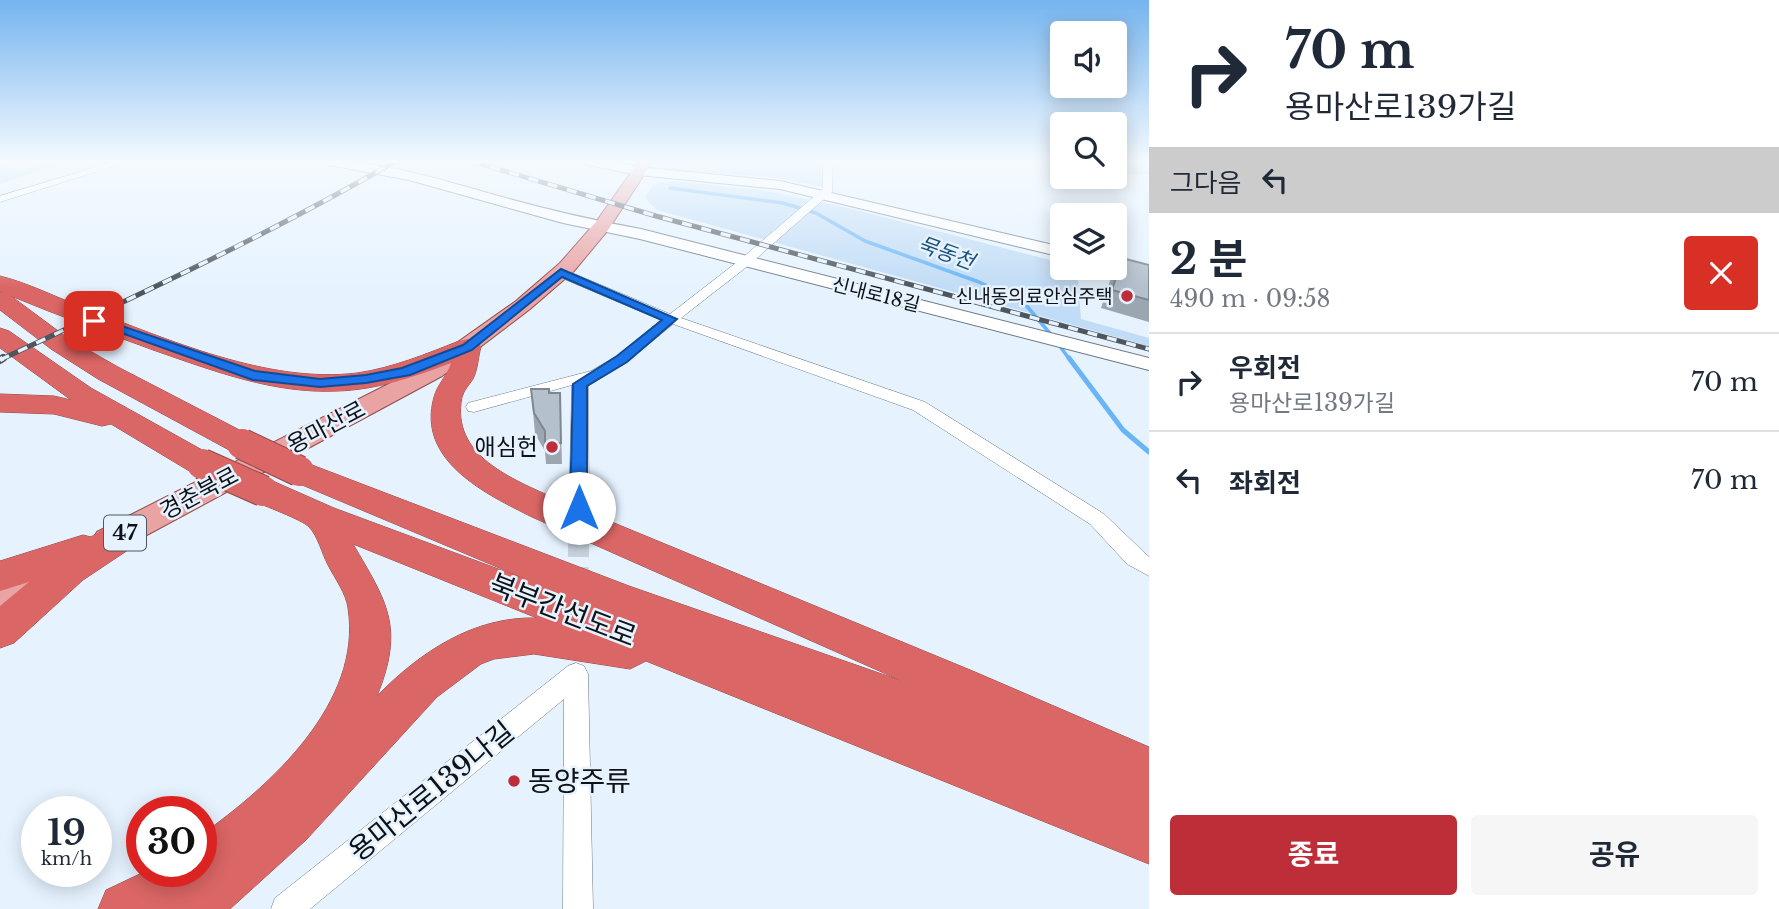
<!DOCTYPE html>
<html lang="ko">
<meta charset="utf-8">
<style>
body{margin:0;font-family:"Libre Baskerville","Noto Sans KR",serif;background:#f6f6f7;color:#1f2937;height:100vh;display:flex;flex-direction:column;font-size:26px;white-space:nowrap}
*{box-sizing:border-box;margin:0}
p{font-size:23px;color:#747a83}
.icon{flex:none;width:38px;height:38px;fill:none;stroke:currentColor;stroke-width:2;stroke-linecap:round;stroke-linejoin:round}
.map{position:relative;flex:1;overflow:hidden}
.drawer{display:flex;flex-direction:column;background:#fff;width:630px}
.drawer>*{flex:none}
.guide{background:#fff;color:#1f2937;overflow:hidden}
.fabs{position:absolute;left:1050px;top:21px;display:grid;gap:14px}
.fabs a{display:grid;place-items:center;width:77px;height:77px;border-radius:7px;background:#fff;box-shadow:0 4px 18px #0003;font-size:35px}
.speed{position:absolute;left:21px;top:796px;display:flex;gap:14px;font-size:35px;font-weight:700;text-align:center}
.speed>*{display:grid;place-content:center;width:91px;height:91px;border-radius:50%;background:#fff;box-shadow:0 4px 18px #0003;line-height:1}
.speed small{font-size:18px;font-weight:400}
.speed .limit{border:10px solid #d22;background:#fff;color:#111}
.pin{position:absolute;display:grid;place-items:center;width:60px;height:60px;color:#fff;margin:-30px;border-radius:14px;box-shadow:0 4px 10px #0006}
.me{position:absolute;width:77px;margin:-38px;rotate:0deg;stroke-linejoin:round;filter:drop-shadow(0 0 5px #0008)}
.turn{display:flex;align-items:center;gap:24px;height:147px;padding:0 21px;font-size:32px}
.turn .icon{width:91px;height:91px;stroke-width:2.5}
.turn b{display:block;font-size:49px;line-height:60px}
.then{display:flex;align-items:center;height:66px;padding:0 21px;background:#0003;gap:14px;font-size:26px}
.round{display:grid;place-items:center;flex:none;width:74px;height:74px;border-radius:7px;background:#f6f6f7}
.summary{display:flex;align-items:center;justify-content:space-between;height:119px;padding:0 21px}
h1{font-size:42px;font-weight:700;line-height:52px}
.action{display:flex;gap:14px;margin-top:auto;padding:14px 21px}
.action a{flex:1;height:80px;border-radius:7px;background:#be2e39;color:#fff;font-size:28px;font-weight:700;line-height:80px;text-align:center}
.action a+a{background:#f6f6f7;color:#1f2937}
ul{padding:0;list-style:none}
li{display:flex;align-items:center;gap:21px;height:98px;padding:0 21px;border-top:2px solid #e0e1e3}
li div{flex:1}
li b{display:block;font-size:26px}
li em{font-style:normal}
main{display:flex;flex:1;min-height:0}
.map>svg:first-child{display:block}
.green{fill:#c1dcf6}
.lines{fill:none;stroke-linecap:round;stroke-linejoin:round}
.stream-far1{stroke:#6ab5f6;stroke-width:3.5}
.stream{stroke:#6ab5f6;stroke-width:5}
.street-tunnel{stroke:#c6d1dc;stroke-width:21;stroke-dasharray:21 10;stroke-linecap:butt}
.street-casing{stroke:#6b7782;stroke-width:1}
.secondary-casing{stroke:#6b7782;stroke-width:2}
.primary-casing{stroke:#934949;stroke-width:2}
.highway-casing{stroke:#934949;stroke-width:1}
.street{fill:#fff;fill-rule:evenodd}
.secondary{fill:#fff;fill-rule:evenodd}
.primary{fill:#e9a3a3;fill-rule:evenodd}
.highway{fill:#da6665;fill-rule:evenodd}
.rail-far1-casing{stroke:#4f555c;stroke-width:5}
.rail-casing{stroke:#4f555c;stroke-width:8}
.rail-far1{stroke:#e6f3ff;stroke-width:3.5;stroke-dasharray:10;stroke-linecap:butt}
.rail{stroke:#e6f3ff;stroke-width:5;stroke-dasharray:15;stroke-linecap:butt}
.highway-bridge-casing{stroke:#934949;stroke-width:32;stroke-linecap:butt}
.highway-bridge{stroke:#da6665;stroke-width:30}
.wall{fill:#9ba6b0}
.building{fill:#b4c1cd;stroke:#7e8790;stroke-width:2}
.route{fill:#1a73e8;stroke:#114b97;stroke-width:2}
.poi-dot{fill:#be2e39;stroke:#e6f3ff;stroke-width:2.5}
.labels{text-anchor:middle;stroke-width:5;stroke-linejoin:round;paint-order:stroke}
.far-street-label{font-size:19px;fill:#0e1216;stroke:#e6f3ff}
.far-poi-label{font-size:19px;fill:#0e1216;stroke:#e6f3ff;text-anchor:end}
.far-water-label{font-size:21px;font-style:italic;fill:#1c517c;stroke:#e6f3ff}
.shield{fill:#e6f3ff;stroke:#4f565c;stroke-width:2}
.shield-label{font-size:21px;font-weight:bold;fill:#0e1216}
.street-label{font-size:23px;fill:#0e1216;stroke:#e6f3ff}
.poi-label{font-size:23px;fill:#0e1216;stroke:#e6f3ff;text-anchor:end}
.near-street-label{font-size:28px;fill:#0e1216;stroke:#e6f3ff}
.near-poi-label{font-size:28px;fill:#0e1216;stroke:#e6f3ff;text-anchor:start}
</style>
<main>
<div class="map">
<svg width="1149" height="909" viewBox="0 0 1149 909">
<rect width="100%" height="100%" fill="#e6f3ff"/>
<g class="green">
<polygon points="656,161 828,161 829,188 770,177 652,168"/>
<polygon points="1115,161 1149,161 1149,175 1115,173"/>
<polygon points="47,162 58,165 0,184 0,165 21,170"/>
<polygon points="670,181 761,190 844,207 1062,263 1062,268 1077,268 1081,319 1149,338 1149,346 657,210 645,198 654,184"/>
</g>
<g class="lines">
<g class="stream-far1">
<polyline points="670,188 783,203 816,213 865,241 979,282 1025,304 1053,337"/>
<polyline points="1059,345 1070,360"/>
</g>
<polyline class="stream" points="1069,358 1123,430 1149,452"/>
<polyline class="street-tunnel" points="578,588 579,515"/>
<g class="street-casing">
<g id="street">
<polygon points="116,161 130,161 0,202 0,196"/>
<polygon points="823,161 833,161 832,192 749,265 681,318 925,402 1104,514 1149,557 1149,576 1127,564 1090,524 913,410 673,324 627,362 588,386 589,508 586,513 572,513 569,508 572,385 474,412 468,411 466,407 468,403 591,371 617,356 661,320 557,276 557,270 565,270 670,314 741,259 823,189"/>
<polygon points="576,663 584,666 588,674 593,909 563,909 564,699 310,909 271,909 275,898 568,666"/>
</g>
</g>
<g class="secondary-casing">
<g id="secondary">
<path d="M323 161C382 161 439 179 495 195 544 209 592 220 641 229L1149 358V370L640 239 563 223 409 180 329 165Z"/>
<polygon points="582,161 607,161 639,167 780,181 1062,247 1062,257 780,189 639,175 588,165"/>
<polygon points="1115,260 1149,268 1149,278 1109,269 1115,268"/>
</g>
</g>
<g class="primary-casing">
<g id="primary">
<polygon points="639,161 653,161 608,230 574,271 530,309 442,376 119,550 108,553 97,550 92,541 97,532 424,366 516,301 560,263 596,222"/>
<polygon points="60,554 72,558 77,567 72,576 0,613 0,582"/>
</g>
</g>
<g class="highway-casing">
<g id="highway">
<path d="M0 276C29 283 57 298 85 308 167 339 268 384 357 373 392 368 426 354 459 341L468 339 477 341 481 347C478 357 478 369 473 379 469 385 464 390 462 397 450 456 513 479 556 499L975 672 1149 747V864L646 661 630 669 534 654 494 659 481 664 437 697 306 840 230 909H98L106 890 144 872H201V835C270 786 363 703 348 608 346 593 335 579 328 565 322 554 318 536 309 527 303 520 262 505 251 500L246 491 251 482 263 479 275 482 334 508 528 580 288 479 283 471 288 463 299 460 629 586 902 681 532 517C486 494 416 461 434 397 437 385 447 376 451 363 414 377 376 390 337 391 274 394 214 371 156 351 107 333 59 316 11 296L69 339 118 367 253 437 257 444 253 451 242 454 231 451 98 379 51 349 0 310V292L4 293 0 291ZM353 544 537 618C474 616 420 652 377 696 405 627 387 602 353 544Z"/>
<polygon points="0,328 9,331 91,388 213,456 218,464 213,472 202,475 191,472 111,424 102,426 54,414 0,412 0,394 54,396 71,400 0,348"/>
<polygon points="127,518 140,522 145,532 140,542 83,580 14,643 0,648 0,606 29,582 0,591 0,561 83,535 91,537 114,522"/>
</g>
</g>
<use href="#street" class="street"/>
<use href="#secondary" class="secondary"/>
<use href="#primary" class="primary"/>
<use href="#highway" class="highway"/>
<g class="rail-far1-casing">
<g id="rail-far1">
<polyline points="471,161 656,216 1149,349"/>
<path d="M0 360C134 297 268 235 396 161"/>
</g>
</g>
<g class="rail-casing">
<polyline id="rail" points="0,360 3,358"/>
</g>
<use href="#rail-far1" class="rail-far1"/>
<use href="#rail" class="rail"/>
<g class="highway-bridge-casing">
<g id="highway-bridge">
<polyline points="242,444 299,471"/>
<polyline points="202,464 263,491"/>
</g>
</g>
<use href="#highway-bridge" class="highway-bridge"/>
</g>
<g class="wall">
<polygon points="1122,258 1149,265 1149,322 1101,308 1112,275"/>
<polygon points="531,389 549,393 560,393 562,464 546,464 545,451 535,434"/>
</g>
<g class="building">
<polygon points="1122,258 1149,265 1149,300 1112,290"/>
<polygon points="531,389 549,389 549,393 560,393 561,443 545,443 545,431 534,413"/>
</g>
<linearGradient id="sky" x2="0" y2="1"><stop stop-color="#75b4ee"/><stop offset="0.56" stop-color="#f4faff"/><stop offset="1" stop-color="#f4faff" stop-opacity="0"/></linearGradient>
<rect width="1149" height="288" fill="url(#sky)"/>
<polygon class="route" points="561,269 677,319 627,362 587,386 587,508 585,512 573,512 570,508 573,384 617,356 662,320 562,277 472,350 410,375 366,383 320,387 253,380 88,321 90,318 98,318 255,371 320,379 366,375 402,368 463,345"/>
<g class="poi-dot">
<circle cx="1127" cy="296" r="7"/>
<circle cx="552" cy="447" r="7"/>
<circle cx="514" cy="781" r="7"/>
</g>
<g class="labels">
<g class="far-street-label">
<text transform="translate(876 294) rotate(14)" y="7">신내로18길</text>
</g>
<g class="far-poi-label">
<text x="1113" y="303">신내동의료안심주택</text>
</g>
<g class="far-water-label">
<text transform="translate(946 253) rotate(20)" y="7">묵동천</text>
</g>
<rect class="shield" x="104" y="515.5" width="42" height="35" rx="5"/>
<g class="shield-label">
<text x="125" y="540">47</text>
</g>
<g class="street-label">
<text transform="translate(326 427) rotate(-28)" y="8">용마산로</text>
<text transform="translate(199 493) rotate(-28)" y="8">경춘북로</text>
</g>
<g class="poi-label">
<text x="538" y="455">애심헌</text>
</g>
<g class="near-street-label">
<text transform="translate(563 610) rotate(21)" y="10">북부간선도로</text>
<text transform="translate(431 791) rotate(-39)" y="10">용마산로139나길</text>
</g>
<g class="near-poi-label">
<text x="528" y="791">동양주류</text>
</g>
</g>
</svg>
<div class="fabs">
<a><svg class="icon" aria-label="sound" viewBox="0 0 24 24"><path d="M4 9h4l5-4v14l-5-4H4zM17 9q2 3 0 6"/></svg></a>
<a><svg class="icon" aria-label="search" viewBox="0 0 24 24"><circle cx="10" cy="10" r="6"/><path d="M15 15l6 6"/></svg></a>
<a><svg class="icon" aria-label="layers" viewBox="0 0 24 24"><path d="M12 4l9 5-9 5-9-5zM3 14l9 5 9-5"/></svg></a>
</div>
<div class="speed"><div>19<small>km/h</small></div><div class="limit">30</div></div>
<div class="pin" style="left:94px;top:321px;background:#d93025"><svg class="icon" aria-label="arrive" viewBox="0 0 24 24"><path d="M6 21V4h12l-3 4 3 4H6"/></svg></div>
<svg class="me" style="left:579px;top:508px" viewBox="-20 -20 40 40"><circle r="19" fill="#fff"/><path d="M0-13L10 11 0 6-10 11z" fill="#1a73e8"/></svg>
</div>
<section class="drawer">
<div class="guide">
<div class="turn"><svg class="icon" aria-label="right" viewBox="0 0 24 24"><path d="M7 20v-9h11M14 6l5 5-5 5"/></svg><div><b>70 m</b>용마산로139가길</div></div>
<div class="then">그다음<svg class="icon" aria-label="left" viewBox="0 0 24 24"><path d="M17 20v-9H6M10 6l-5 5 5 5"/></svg></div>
</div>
<div class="summary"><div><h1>2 분</h1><p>490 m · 09:58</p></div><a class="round" style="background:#d93025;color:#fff"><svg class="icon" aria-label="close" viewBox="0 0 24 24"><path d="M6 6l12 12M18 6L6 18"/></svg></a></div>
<ul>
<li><svg class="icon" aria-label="right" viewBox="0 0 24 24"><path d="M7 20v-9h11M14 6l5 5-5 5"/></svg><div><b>우회전</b><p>용마산로139가길</p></div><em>70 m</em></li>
<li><svg class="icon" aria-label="left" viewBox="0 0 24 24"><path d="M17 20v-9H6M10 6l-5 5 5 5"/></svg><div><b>좌회전</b></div><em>70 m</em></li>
</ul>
<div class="action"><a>종료</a><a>공유</a></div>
</section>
</main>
